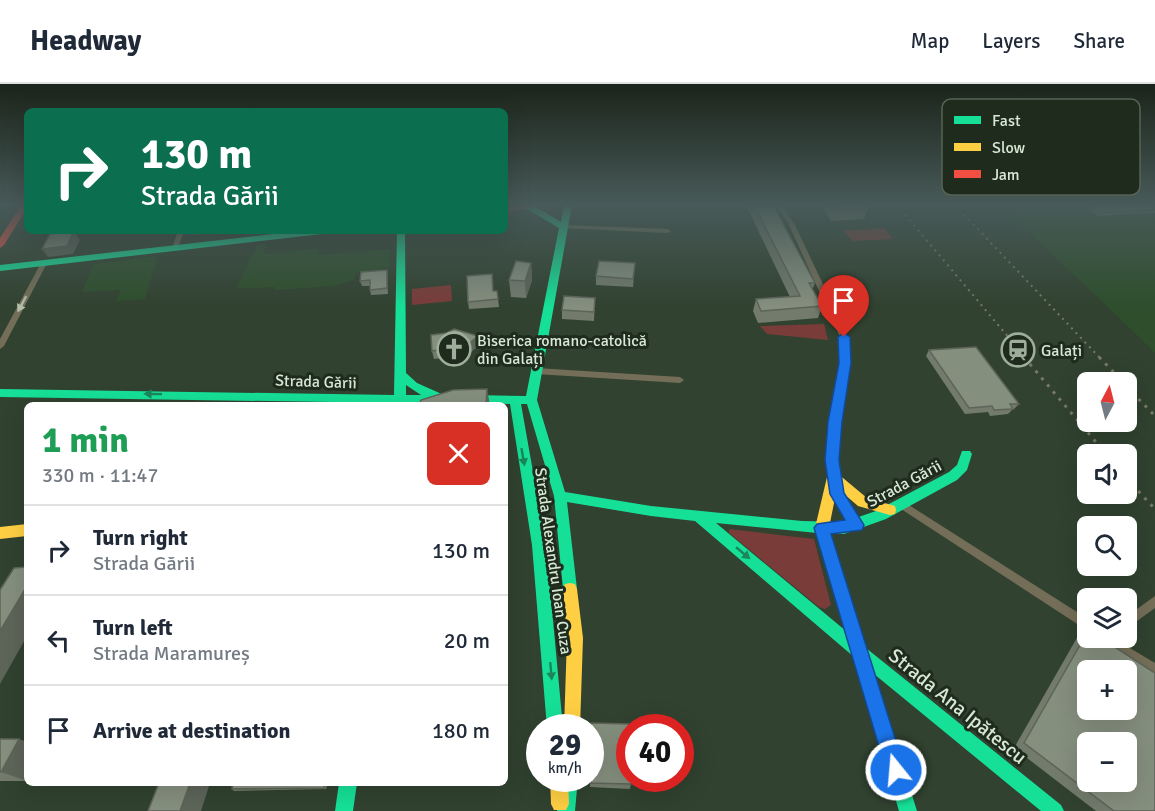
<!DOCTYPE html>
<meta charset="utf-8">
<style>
body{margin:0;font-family:Signika,sans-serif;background:#f6f6f7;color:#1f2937;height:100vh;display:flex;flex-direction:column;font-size:22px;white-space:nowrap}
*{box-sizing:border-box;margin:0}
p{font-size:20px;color:#747a83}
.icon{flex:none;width:33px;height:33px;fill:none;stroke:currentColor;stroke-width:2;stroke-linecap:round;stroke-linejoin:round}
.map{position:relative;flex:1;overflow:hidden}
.details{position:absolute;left:24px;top:318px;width:484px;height:384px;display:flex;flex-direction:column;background:#fff;border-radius:9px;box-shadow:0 6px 24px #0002}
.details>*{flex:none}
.top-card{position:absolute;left:24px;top:24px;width:484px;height:126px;border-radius:9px;box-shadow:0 6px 24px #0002;background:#0b6e4f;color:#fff;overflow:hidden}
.needle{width:39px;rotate:7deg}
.controls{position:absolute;left:1077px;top:288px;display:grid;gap:12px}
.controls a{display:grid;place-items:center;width:60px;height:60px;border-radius:9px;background:#fff;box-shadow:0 6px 24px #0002;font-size:30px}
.speed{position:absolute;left:526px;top:630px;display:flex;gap:12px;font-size:30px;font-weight:700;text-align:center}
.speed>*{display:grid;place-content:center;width:78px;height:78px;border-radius:50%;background:#fff;box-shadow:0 6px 24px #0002;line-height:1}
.speed small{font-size:15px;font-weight:400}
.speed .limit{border:9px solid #d22;background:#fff;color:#111}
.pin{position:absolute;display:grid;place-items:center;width:51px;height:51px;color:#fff;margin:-62px -26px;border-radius:50% 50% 50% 0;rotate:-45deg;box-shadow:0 0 6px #0007}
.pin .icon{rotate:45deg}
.me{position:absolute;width:66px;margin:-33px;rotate:343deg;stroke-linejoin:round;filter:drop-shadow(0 0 4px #0008)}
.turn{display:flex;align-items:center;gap:21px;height:126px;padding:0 18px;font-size:27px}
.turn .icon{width:78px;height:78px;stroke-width:2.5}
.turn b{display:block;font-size:42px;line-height:51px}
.round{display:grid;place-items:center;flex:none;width:63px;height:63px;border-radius:9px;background:#f6f6f7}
.head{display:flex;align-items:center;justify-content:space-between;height:102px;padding:0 18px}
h1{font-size:36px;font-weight:700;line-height:45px;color:#1e9e55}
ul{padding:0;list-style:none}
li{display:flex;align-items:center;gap:18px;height:90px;padding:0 18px;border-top:2px solid #e0e1e3}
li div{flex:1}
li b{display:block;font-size:22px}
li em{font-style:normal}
header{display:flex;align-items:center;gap:36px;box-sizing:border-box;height:84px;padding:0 30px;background:#fff;border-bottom:2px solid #e0e1e3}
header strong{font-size:28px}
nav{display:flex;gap:33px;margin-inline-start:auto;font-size:21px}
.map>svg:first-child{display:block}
.built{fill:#2e4e2c}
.green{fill:#7a3c39}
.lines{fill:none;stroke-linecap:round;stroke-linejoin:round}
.street{fill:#746e58;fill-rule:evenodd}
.fast{fill:#16e098;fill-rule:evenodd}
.slow{fill:#ffcf43;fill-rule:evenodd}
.jam{fill:#f24e42;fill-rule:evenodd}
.rail-far1{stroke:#777866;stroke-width:2;stroke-dasharray:2 4.5;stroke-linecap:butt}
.rail{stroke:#777866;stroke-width:3;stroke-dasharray:3 6;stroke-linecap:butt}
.wall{fill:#727b6c}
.shaded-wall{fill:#5d6458}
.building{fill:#858f7e;stroke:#5d6458;stroke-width:1.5;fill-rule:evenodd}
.oneway{fill:#b4bda9}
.oneway2{fill:#1a865a}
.route{fill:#1a73e8;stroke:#114b97;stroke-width:1.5}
.labels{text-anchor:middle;stroke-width:6;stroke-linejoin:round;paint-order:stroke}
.poi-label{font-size:16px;fill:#d7e8d5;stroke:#1e2b1d;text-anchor:start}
.street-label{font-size:16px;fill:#d7e8d5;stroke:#1e2b1d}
.near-street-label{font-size:20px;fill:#d7e8d5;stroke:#1e2b1d}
.key{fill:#1e2b1d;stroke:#566454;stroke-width:1.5}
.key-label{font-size:16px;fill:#d7e8d5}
</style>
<header>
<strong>Headway</strong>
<nav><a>Map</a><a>Layers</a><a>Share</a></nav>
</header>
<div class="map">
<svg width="1155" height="727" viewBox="0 0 1155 727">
<rect width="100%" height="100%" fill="#314230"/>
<g class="built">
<polygon points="1000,121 1155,121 1155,269 1110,225"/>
<polygon points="266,160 264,170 319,164 318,171 390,165 390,184 360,188 355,190 354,196 333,202 275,206 275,203 236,205 257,161"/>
<polygon points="158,172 145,215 116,217 121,206 82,208 94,180"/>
</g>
<g class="green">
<polygon points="884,144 893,155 853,157 843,147"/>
<polygon points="451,201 452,217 412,221 412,205"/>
<polygon points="824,240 828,256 767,250 760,242"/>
<polygon points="729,445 814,455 831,521 825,525 819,523 729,449"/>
</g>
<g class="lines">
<g class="street">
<polygon points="776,121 782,121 794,139 848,253 849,279 839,338 837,376 842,409 862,441 861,444 857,445 853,444 832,410 827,376 831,338 841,279 840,253 788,139"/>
<polygon points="564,141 668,145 671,147 668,149 562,144 561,143"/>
<polygon points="178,147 184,147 178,164 175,166 172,164"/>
<polygon points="44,177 47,179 4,262 0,265 0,255 41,179"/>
<polygon points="536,284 680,293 684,296 680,299 536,290 532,287"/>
<polygon points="901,416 1088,535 1088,547 898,423 896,420 898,417"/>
<polygon points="1155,512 1155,524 1126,545 1126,533"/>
<polygon points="1098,554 1113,554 1155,579 1155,592 1100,558"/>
</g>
<g class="fast">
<path d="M527 121H533L561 138 564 121H572L537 316 565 408 651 422 802 437 844 438 876 427 949 388 957 381 962 367H970L972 370 967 386 957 396 886 435 844 450 830 449 866 564 1061 721 1064 727H1041L874 590 917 727H899L854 573 695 437 651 432 567 418 577 505 575 510 570 511 565 510 563 505 554 412 527 320H521L546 461 563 644H547L532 461 510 320 472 319 466 315 472 311 526 312 559 144 527 125ZM716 439 817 449 846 547Z"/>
<polygon points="300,147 326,147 322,150 0,187 0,181"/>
<path d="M397 147H405L406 289 417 299 444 311 446 314 444 317 394 321V319L0 313V305L394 311ZM406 301 421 311H406Z"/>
<polygon points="560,694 578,694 575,727 557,727"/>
<polygon points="339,699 357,699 353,727 335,727"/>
</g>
<g class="slow">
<polygon points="833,388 837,389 867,414 895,422 896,426 895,430 890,431 858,422 837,404 829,444 827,448 822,450 817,448 815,444 827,393 829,389"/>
<polygon points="27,440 27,452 0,455 0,443"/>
<polygon points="570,499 575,500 577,505 583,554 580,644 564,644 567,554 563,505 565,500"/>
<polygon points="550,694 568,694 569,720 566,726 554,726 551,720"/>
</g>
<g class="jam">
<polygon points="21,121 27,121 27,124 4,161 0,164 0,154"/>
<polygon points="521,121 545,121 506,128 506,124"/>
</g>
<g class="rail-far1">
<polyline points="897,121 1026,274"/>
<polyline points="955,121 1100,274"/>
</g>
<g class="rail">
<polyline points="1024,273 1106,370"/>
<polyline points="1099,273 1123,298"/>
<polyline points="1126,302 1155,332"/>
<polyline points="1126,394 1155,425"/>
</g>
</g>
<g class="wall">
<polygon points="746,121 773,121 815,199 812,206 822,222 818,234 758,239 753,227 756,215 790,213"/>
<polygon points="821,121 866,121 868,124 864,135 831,137"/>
<polygon points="1084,121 1155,121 1155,129 1097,132"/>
<polygon points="531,179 532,196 526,214 511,213 509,196"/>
<polygon points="635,179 633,203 596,201 596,192"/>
<polygon points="388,192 388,210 371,211 370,206 370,202 362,202 360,197"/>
<polygon points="494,207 497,207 499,223 469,225 468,218"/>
<polygon points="595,214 594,237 562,235 562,226"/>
<polygon points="478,252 479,261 462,276 451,273 434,275 432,267"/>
<polygon points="929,266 1019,320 1014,325 1012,326 1008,330 990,332 988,328 965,330 926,272"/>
<polygon points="453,306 490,321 419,321"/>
<polygon points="1088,546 1155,727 1096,727 1014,664 1078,552"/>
<polygon points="0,655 27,658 27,697 0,697"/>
<polygon points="590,694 631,700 630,705 590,703"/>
<polygon points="328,699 326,705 234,707 232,705"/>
</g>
<g class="shaded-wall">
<polygon points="74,147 80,156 73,170 48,173 42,165"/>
<polygon points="189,147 218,147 218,148 191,151"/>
<polygon points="240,147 259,147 241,149"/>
<polygon points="531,179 532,196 526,214 525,197"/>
<polygon points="387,186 388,192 388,210 387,204"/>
<polygon points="478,252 479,261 462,276 460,267"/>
<polygon points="487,305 490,321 486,321 486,320"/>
<polygon points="27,502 27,552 0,600 0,547"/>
<polygon points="19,655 27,658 27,697 1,688"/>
<polygon points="190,699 210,699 201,727 180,727"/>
</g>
<g class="building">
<polygon points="754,121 773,121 815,199 809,199 822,222 761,227 756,215 800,212"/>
<polygon points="832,121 866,121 868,124 835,126"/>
<polygon points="1089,121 1155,121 1155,126 1099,129"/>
<polygon points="74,147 67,162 42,165 50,150"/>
<polygon points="516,177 531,179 525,197 509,196"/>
<polygon points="599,177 635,179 633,195 596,192"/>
<polygon points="387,186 387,204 370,206 370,196 360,197 361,188"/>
<polygon points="492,190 493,207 497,207 498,215 468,218 467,192"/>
<polygon points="564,212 595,214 594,228 562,226"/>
<polygon points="454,245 478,252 460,267 449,264 432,267 431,251 447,249"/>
<polygon points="976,263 1019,320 1010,320 1013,325 994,326 992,322 969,324 929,266"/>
<polygon points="487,305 486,320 419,321 421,316 453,306"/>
<polygon points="27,483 27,502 0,547 0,506 14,484"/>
<path d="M1088 547V554H1101L1155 589V727H1114L1024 659ZM1088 586H1126V626H1088ZM1088 658H1126V698H1088Z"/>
<polygon points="591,639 629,640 631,700 591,699"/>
<polygon points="0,655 19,655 1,688 0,688"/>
<polygon points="159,699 190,699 180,727 148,727"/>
<polygon points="233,699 325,699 324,704 232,705"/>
</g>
<defs><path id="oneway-solid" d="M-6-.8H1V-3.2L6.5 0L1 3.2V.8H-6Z" transform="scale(1.5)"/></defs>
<use class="oneway" href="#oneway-solid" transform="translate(22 220) rotate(118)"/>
<g class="oneway2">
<use href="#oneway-solid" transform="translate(153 310) rotate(-179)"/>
<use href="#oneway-solid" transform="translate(523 373) rotate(80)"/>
<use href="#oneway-solid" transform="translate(743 469) rotate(40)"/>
<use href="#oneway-solid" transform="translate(551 587) rotate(85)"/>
</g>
<linearGradient id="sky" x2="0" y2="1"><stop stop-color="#1b241a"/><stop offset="0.54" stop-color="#485a59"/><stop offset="1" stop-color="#485a59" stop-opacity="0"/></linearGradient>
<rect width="1155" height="223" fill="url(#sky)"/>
<polygon class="route" points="844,249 850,253 851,279 842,338 839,376 844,409 864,441 862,446 831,450 905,686 902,692 896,695 889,692 886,686 814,444 817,440 845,436 830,410 825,376 828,338 839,279 838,253"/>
<defs>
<g id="church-ring" transform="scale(1.725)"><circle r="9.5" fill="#1e2b1d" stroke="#9dae9b" stroke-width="1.5"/><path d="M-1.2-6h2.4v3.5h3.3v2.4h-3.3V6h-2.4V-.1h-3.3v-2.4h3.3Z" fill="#9dae9b"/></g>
<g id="station-ring" transform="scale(1.725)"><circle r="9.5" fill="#1e2b1d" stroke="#9dae9b" stroke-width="1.5"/><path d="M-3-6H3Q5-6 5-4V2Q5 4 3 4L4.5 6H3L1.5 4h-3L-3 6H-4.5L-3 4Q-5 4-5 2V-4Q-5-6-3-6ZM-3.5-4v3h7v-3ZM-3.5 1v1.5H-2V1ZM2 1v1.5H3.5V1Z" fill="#9dae9b"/></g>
</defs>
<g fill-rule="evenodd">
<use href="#church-ring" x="454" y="265"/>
<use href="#station-ring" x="1018" y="266"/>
</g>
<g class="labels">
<g class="poi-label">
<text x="477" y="262">Biserica romano-catolică<tspan x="477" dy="18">din Galați</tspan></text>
<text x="1041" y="272">Galați</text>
</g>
<g class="street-label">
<text transform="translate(316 297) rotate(2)" y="6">Strada Gării</text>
<text transform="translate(904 399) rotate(-28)" y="6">Strada Gării</text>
<text transform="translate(554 477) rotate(82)" y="6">Strada Alexandru Ioan Cuza</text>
</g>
<g class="near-street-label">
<text transform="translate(958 622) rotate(39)" y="7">Strada Ana Ipătescu</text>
</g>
</g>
<rect x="942" y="15" width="198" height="96" rx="9" class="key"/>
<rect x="954" y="32" width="27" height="8" fill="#16e098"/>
<rect x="954" y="59" width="27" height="8" fill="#ffcf43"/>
<rect x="954" y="86" width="27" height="8" fill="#f24e42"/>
<g class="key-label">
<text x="992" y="42">Fast</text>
<text x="992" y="69">Slow</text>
<text x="992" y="96">Jam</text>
</g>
</svg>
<div class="controls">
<a><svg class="needle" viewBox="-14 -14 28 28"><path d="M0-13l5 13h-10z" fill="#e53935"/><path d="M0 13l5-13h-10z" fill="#747a83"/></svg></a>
<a><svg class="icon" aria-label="sound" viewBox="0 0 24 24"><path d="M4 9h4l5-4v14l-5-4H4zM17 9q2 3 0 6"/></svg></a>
<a><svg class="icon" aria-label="search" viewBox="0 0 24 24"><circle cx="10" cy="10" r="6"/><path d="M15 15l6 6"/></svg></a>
<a><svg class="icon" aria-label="layers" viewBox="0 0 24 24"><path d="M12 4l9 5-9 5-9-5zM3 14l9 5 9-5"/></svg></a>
<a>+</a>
<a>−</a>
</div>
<div class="speed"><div>29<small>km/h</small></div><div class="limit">40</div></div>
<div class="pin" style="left:844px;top:253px;background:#d93025"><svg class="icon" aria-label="arrive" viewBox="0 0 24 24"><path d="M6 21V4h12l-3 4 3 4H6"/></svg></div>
<svg class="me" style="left:896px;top:686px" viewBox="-20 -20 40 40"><circle r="17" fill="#1a73e8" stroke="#fff" stroke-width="3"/><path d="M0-11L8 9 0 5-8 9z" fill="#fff"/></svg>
<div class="top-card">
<div class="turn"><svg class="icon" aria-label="right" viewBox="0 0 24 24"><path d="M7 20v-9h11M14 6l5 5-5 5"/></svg><div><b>130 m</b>Strada Gării</div></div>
</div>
<section class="details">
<div class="head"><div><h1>1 min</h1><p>330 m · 11:47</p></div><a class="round" style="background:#d93025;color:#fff"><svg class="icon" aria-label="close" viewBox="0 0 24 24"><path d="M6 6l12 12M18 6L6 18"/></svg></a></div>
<ul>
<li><svg class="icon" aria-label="right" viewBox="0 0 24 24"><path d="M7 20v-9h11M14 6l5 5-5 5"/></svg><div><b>Turn right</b><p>Strada Gării</p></div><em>130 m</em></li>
<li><svg class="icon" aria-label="left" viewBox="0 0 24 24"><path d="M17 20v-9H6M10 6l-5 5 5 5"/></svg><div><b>Turn left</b><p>Strada Maramureș</p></div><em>20 m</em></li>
<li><svg class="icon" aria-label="arrive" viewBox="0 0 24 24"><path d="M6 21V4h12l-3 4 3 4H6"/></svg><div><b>Arrive at destination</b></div><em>180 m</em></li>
</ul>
</section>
</div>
